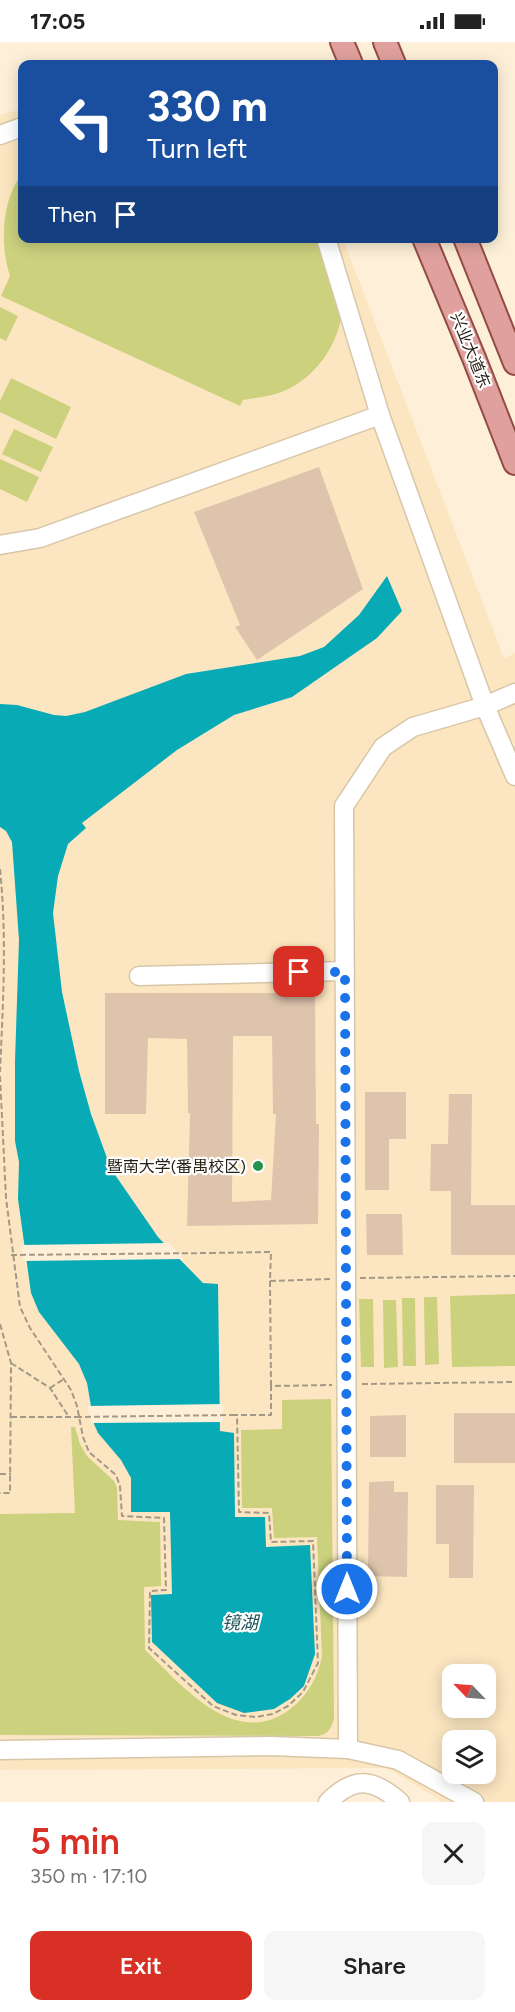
<!DOCTYPE html>
<meta charset="utf-8">
<style>
body{margin:0;font-family:Figtree,"Noto Sans SC",sans-serif;background:#f6f6f6;color:#222;height:100vh;display:flex;flex-direction:column;font-size:22px;white-space:nowrap}
*{box-sizing:border-box;margin:0}
p{font-size:20px;color:#767676}
.icon{flex:none;width:33px;height:33px;fill:none;stroke:currentColor;stroke-width:2;stroke-linecap:round;stroke-linejoin:round}
.map{position:relative;height:1760px;overflow:hidden}
.side{display:flex;flex-direction:column;background:#fff;flex:1}
.side>*{flex:none}
.hud{position:absolute;left:18px;top:18px;width:480px;height:183px;border-radius:12px;box-shadow:0 3px 15px #0003;background:#1a4fa0;color:#fff;overflow:hidden}
.needle{width:39px;rotate:295deg}
.tools{position:absolute;left:442px;top:1622px;display:grid;gap:12px}
.tools a{display:grid;place-items:center;width:54px;height:54px;border-radius:12px;background:#fff;box-shadow:0 3px 15px #0003;font-size:30px}
.pin{position:absolute;display:grid;place-items:center;width:51px;height:51px;color:#fff;margin:-26px;border-radius:12px;box-shadow:0 3px 9px #0006}
.me{position:absolute;width:66px;margin:-33px;rotate:0deg;stroke-linejoin:round;filter:drop-shadow(0 0 4px #0008)}
.turn{display:flex;align-items:center;gap:21px;height:126px;padding:0 30px;font-size:27px}
.turn .icon{width:78px;height:78px;stroke-width:2.5}
.turn b{display:block;font-size:42px;line-height:51px}
.then{display:flex;align-items:center;height:57px;padding:0 30px;background:#0003;gap:12px;font-size:22px}
.round{display:grid;place-items:center;flex:none;width:63px;height:63px;border-radius:12px;background:#f6f6f6}
.head{display:flex;align-items:center;justify-content:space-between;height:102px;padding:0 30px}
h1{font-size:36px;font-weight:600;line-height:45px;color:#d93025}
.button{display:flex;gap:12px;margin-top:auto;padding:12px 30px}
.button a{flex:1;height:69px;border-radius:12px;background:#d93025;color:#fff;font-size:24px;font-weight:600;line-height:69px;text-align:center}
.button a+a{background:#f6f6f6;color:#222}
.status{display:flex;justify-content:space-between;align-items:center;height:42px;padding:0 30px;background:#fff;direction:ltr}
.status svg{height:16px;fill:currentColor}
.map>svg:first-child{display:block}
.built{fill:#fce6c1;fill-rule:evenodd}
.green{fill:#cbd17d}
.water{fill:#07aab5}
.pier{fill:#fef0d8}
.building{fill:#dfc4ad;fill-rule:evenodd}
.lines{fill:none;stroke-linecap:round;stroke-linejoin:round}
.minor-casing{stroke:#d8c6a9;stroke-width:21}
.major-casing{stroke:#934c45;stroke-width:26}
.path{stroke:#a49987;stroke-width:2;stroke-dasharray:6 3;stroke-linecap:butt}
.minor{stroke:#fff;stroke-width:18}
.major{stroke:#e0a19e;stroke-width:22}
.path-bridge{stroke:#a49987;stroke-width:2;stroke-dasharray:6 3;stroke-linecap:butt}
.route{stroke:#1a73e8;stroke-width:10;stroke-dasharray:0 18}
.poi-dot{fill:#24944d;stroke:#fff;stroke-width:2}
.labels{text-anchor:middle;stroke-width:4.5;stroke-linejoin:round;paint-order:stroke}
.street-label{font-size:16px;fill:#292217;stroke:#fff}
.poi-label{font-size:16px;fill:#292217;stroke:#fff;text-anchor:end}
.water-label{font-size:18px;font-style:italic;fill:#1e555a;stroke:#fff}
</style>
<div class="status"><b>17:05</b><svg viewBox="0 0 49 12"><path d="M0 12V9h3v3zM5 12V6h3v6zM10 12V3h3v9zM15 12V0h3v12zM26 1h20v11H26zM47 4h2v5h-2z"/></svg></div>
<div class="map">
<svg width="515" height="1760" viewBox="0 0 515 1760">
<rect width="100%" height="100%" fill="#fef0d8"/>
<path class="built" d="M22 67V196L343 197 504 616 515 611V1760H443L387 1726 0 1728V73ZM453 1632H486V1665H453ZM453 1698H486V1731H453Z"/>
<g class="green">
<path d="M22 132V196L319 197C325 209 340 235 342 247 348 288 322 333 284 349 272 354 256 356 243 358L240 364 1 254 10 234C0 204 1 158 22 132Z"/>
<polygon points="0,265 18,274 6,299 0,296"/>
<polygon points="11,336 71,365 56,397 0,370 0,359"/>
<polygon points="14,387 53,405 41,430 2,412"/>
<polygon points="0,417 39,435 27,460 0,447"/>
<polygon points="515,1252 515,1324 452,1325 450,1254"/>
<polygon points="424,1255 437,1255 439,1322 425,1323"/>
<polygon points="402,1256 415,1256 416,1324 403,1324"/>
<polygon points="373,1257 374,1325 361,1325 359,1257"/>
<polygon points="383,1258 396,1258 398,1325 384,1326"/>
<path d="M331 1357 334 1677C331 1687 328 1692 318 1694L0 1693V1472L75 1471 71 1385H75L80 1402 87 1414 114 1439 117 1446 118 1478 160 1480 161 1544 144 1545 145 1608C182 1643 234 1708 289 1668 307 1655 318 1635 322 1614L317 1495 274 1496 272 1466H242L241 1388 282 1387V1358Z"/>
</g>
<polygon class="water" points="387,534 402,569 377,596 292,655 234,673 177,708 82,781 86,786 68,802 58,834 53,871 62,950 79,1029 91,1072 111,1127 158,1195 203,1241 218,1242 220,1389 234,1391 235,1475 265,1475 266,1505 310,1503 315,1612 304,1644 290,1657 274,1667 244,1671 217,1661 152,1600 151,1553 172,1552 170,1470 131,1470 131,1436 121,1418 98,1391 94,1382 87,1341 79,1322 39,1270 31,1251 18,1157 19,1120 15,1099 15,1019 19,898 12,800 6,789 0,785 0,662 17,663 54,673 66,674 85,670 186,632 300,614 324,605 359,573"/>
<g class="pier">
<polygon points="169,1201 184,1217 23,1219 21,1203"/>
<polygon points="223,1362 223,1380 91,1381 87,1364"/>
</g>
<g class="building">
<polygon points="319,425 363,547 257,618 235,585 240,583 194,470"/>
<path d="M105 951H315L316 1082H319L318 1182 187 1184 190 1071H188L187 997 148 996 146 1072H105ZM233 994H272L273 1072H276L271 1158 232 1160Z"/>
<polygon points="365,1050 406,1050 406,1097 389,1097 389,1148 365,1148"/>
<polygon points="449,1052 472,1052 471,1163 515,1163 515,1213 451,1213 451,1149 430,1149 431,1102 448,1102"/>
<polygon points="366,1172 402,1172 403,1213 367,1213"/>
<rect x="454" y="1371" width="61" height="50"/>
<polygon points="406,1373 406,1415 370,1415 370,1374"/>
<polygon points="394,1439 394,1450 408,1450 407,1535 368,1534 369,1440"/>
<polygon points="436,1443 474,1443 473,1536 449,1536 449,1502 436,1502"/>
</g>
<g class="lines">
<g class="minor-casing">
<g id="minor">
<polyline points="0,93 22,85"/>
<polyline points="326,196 380,373"/>
<polyline points="0,503 40,496 380,373 485,664 515,734"/>
<polyline points="139,934 345,929"/>
<polyline points="348,1707 344,764 383,705 413,685 485,664 515,651"/>
<polyline points="0,1708 271,1704 348,1707 398,1718 474,1760"/>
<path d="M328 1760C354 1734 373 1736 400 1760"/>
</g>
</g>
<g class="major-casing">
<g id="major">
<polyline points="342,0 351,22"/>
<polyline points="385,0 394,22"/>
<polyline points="424,196 474,316 515,421"/>
<polyline points="465,196 515,321"/>
</g>
</g>
<g class="path">
<path d="M0 827C7 895 3 962 0 1030"/>
<polyline points="0,1034 6,1156 20,1265 30,1286 71,1348 77,1364 83,1395 89,1410 116,1433 120,1444 122,1474 164,1476 166,1548 150,1549 149,1606 213,1664 236,1673 256,1675 273,1672 288,1664 303,1650 318,1621 313,1499 271,1500 269,1471 239,1470 237,1373"/>
<polyline points="210,1211 271,1210 270,1239 330,1237"/>
<polyline points="360,1236 515,1234"/>
<polyline points="270,1239 271,1344"/>
<polyline points="0,1282 11,1321 10,1451 0,1451"/>
<polyline points="11,1321 50,1346 69,1375"/>
<polyline points="362,1342 515,1340"/>
<polyline points="50,1346 64,1337"/>
<polyline points="232,1373 271,1373 271,1344 332,1343"/>
<polyline points="11,1375 76,1375"/>
<polyline points="0,1432 11,1432"/>
</g>
<use href="#minor" class="minor"/>
<use href="#major" class="major"/>
<g class="path-bridge">
<polyline points="11,1213 210,1211"/>
<polyline points="76,1375 232,1373"/>
</g>
</g>
<g class="lines">
<polyline class="route" points="299,930 345,930 347,1547"/>
</g>
<circle class="poi-dot" cx="258" cy="1124" r="6"/>
<g class="labels">
<g class="street-label">
<text transform="translate(471 308) rotate(68)" y="6">兴业大道东</text>
</g>
<g class="poi-label">
<text x="246" y="1130">暨南大学(番禺校区)</text>
</g>
<g class="water-label">
<text x="240" y="1587">镜湖</text>
</g>
</g>
</svg>
<div class="tools">
<a><svg class="needle" viewBox="-14 -14 28 28"><path d="M0-13l5 13h-10z" fill="#e53935"/><path d="M0 13l5-13h-10z" fill="#767676"/></svg></a>
<a><svg class="icon" aria-label="layers" viewBox="0 0 24 24"><path d="M12 4l9 5-9 5-9-5zM3 14l9 5 9-5"/></svg></a>
</div>
<div class="pin" style="left:299px;top:930px;background:#d93025"><svg class="icon" aria-label="arrive" viewBox="0 0 24 24"><path d="M6 21V4h12l-3 4 3 4H6"/></svg></div>
<svg class="me" style="left:347px;top:1547px" viewBox="-20 -20 40 40"><circle r="17" fill="#1a73e8" stroke="#fff" stroke-width="3"/><path d="M0-11L8 9 0 5-8 9z" fill="#fff"/></svg>
<div class="hud">
<div class="turn"><svg class="icon" aria-label="left" viewBox="0 0 24 24"><path d="M17 20v-9H6M10 6l-5 5 5 5"/></svg><div><b>330 m</b>Turn left</div></div>
<div class="then">Then<svg class="icon" aria-label="arrive" viewBox="0 0 24 24"><path d="M6 21V4h12l-3 4 3 4H6"/></svg></div>
</div>
</div>
<section class="side">
<div class="head"><div><h1>5 min</h1><p>350 m · 17:10</p></div><a class="round"><svg class="icon" aria-label="close" viewBox="0 0 24 24"><path d="M6 6l12 12M18 6L6 18"/></svg></a></div>
<div class="button"><a>Exit</a><a>Share</a></div>
</section>
